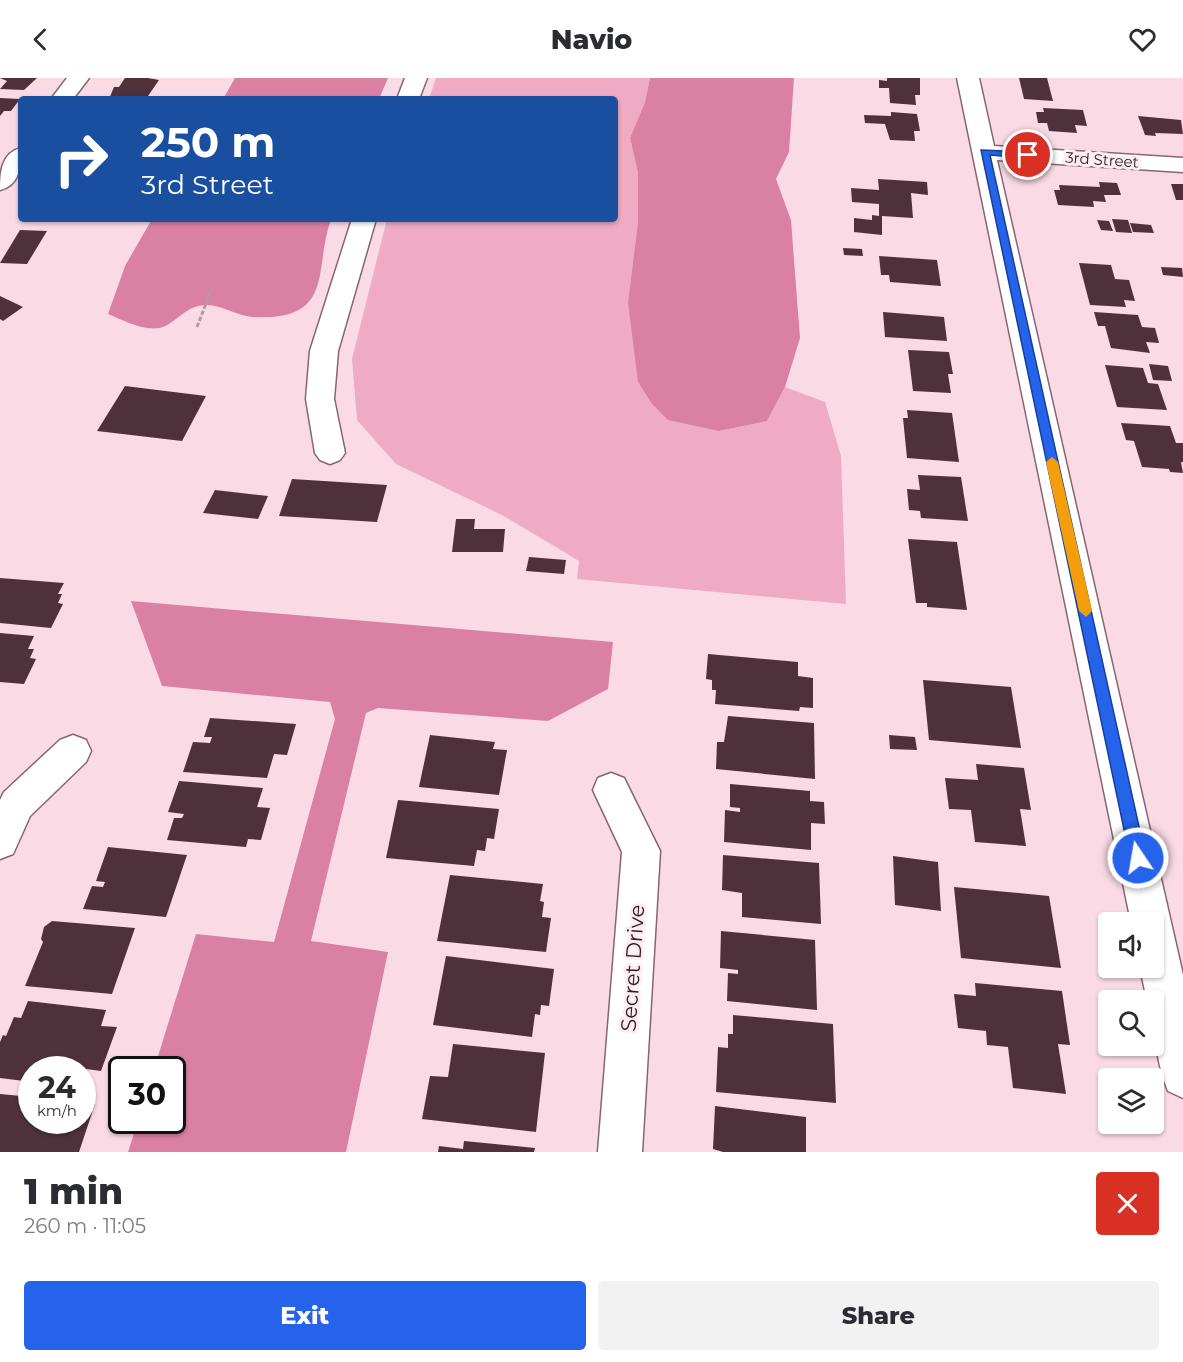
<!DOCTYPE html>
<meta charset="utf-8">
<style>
body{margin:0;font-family:Montserrat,sans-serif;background:#f2f2f3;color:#2b2b33;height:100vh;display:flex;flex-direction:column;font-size:22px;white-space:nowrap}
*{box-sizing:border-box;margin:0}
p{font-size:20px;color:#7c7c81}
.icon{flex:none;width:33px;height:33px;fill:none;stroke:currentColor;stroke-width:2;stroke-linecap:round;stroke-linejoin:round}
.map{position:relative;height:1074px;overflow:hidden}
.sheet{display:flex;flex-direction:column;background:#fff;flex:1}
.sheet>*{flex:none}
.guide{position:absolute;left:18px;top:18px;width:600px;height:126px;border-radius:6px;box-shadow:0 2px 4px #0004;background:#1a4fa0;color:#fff;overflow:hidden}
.tools{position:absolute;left:1098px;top:834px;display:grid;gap:12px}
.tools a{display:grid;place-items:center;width:66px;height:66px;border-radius:6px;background:#fff;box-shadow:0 2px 4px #0004;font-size:30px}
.speed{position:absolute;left:18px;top:978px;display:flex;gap:12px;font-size:30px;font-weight:700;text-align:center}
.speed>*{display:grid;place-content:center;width:78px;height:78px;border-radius:50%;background:#fff;box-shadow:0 2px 4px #0004;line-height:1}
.speed small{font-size:15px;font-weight:400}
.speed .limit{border:3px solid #111;border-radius:9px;background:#fff;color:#111}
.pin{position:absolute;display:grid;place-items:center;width:51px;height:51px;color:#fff;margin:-26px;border:3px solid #fff;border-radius:50%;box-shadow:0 2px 6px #0007}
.me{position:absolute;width:66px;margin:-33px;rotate:348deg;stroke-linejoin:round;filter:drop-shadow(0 0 4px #0008)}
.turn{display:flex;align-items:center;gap:21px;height:126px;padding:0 24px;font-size:27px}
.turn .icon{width:78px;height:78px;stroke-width:2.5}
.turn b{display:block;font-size:42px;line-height:51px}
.round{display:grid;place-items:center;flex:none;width:63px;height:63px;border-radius:6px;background:#f2f2f3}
.overview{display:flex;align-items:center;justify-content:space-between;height:102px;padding:0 24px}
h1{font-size:36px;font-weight:800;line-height:45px}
.primary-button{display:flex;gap:12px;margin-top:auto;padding:12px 24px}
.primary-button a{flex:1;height:69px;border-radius:6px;background:#2563eb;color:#fff;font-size:24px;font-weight:800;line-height:69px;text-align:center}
.primary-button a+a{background:#f2f2f3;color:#2b2b33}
header{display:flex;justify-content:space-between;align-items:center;height:78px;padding:0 24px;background:#fff;font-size:27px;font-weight:800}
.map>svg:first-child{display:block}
.green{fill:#efabc3}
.water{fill:#da81a3}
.building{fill:#4f313c}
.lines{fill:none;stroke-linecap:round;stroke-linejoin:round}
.minor-casing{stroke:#876571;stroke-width:3}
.path{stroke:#b39aa2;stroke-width:3;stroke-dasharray:4.5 2;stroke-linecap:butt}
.minor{fill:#fff;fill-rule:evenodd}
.route{fill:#2563eb;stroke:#184099;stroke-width:1.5}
.slow{fill:#f59e0b}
.labels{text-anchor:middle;stroke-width:6;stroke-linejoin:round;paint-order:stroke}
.far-street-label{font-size:15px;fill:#2e2025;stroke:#fdedf2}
.near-street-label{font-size:21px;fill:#2e2025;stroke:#fdedf2}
</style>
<header><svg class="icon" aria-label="back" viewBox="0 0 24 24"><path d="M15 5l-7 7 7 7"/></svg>Navio<svg class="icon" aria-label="heart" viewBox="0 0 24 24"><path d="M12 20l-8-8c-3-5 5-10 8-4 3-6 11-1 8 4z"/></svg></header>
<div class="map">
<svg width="1183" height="1074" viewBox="0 0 1183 1074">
<rect width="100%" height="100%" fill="#fadbe5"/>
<polygon class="green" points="436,0 650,0 645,24 630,60 638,95 638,143 628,224 719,353 767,343 785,309 825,324 841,378 846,526 577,501 579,483 502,437 396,386 357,342 352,281 387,141 615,141 615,21 429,21"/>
<g class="water">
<polygon points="235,0 388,0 379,21 223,21"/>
<polygon points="650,0 794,0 789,74 776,101 791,142 800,260 785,309 767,343 719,353 668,342 652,326 638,304 628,224 638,143 638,95 630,60 645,24"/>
<path d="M152 141H331C313 192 336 243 253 239 237 238 220 226 205 227 189 228 181 238 169 246 152 258 125 243 108 236L125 188Z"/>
<polygon points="131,523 613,564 608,611 548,643 378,630 366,635 311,863 388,874 346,1074 128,1074 138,1043 172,1042 172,992 154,991 196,856 274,864 335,641 330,624 162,608"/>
</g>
<g class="building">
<polygon points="0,0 37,0 24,12 0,11 7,3"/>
<polygon points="125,0 148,0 159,2 146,21 109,21 114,9 119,9"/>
<polygon points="887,0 920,0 920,17 915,17 916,27 890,25 889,10 879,10 879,2 887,3"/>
<polygon points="1019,0 1047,0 1053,23 1024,21"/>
<polygon points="0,20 20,21 11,33 4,33 0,38"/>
<polygon points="1043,30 1083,32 1087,48 1075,47 1077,55 1049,53 1047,45 1038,45 1036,34 1044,34"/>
<polygon points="891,34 917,36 920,53 914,53 915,63 890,62 885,46 865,45 864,37 891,38"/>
<polygon points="1138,38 1181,42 1183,56 1155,55 1156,58 1145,57"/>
<polygon points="878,101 927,104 928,117 911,115 913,140 882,138 882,157 854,154 854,140 872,142 872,137 879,138 879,126 852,124 851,110 879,112"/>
<polygon points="1099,104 1117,105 1121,117 1104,117 1106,124 1093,123 1094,129 1058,127 1054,112 1060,112 1059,107 1100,109"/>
<polygon points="1171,106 1183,106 1183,122 1176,122"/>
<polygon points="1112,141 1128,142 1132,155 1116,154"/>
<polygon points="1097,142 1109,143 1113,153 1101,152"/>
<polygon points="1130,145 1151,147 1154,155 1133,154"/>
<polygon points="20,152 47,153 27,186 0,185"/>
<polygon points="843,170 862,171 863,178 844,177"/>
<polygon points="879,178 937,182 941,208 890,204 889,197 881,197"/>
<polygon points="1079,185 1111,187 1115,201 1129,202 1135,223 1124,222 1126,229 1090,227"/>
<polygon points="1161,189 1182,190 1183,199 1163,197"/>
<polygon points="0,218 23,229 3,243 0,241"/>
<polygon points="883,234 944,239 947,263 885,259"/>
<polygon points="1094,234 1138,237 1142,249 1155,250 1159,265 1146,264 1150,275 1111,270 1105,248 1098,248"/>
<polygon points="908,272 949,274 953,296 948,296 951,315 913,313"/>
<polygon points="1149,286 1168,288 1172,303 1153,302"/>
<polygon points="1105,287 1143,290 1148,305 1158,306 1167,332 1117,329"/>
<polygon points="125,308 206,318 182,363 97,353"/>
<polygon points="907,332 952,335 959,384 907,380 903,340 908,340"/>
<polygon points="1121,345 1170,348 1176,365 1183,365 1183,384 1181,384 1183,395 1170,394 1169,391 1142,389 1134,363 1126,362"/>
<polygon points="918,397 961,399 968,443 921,440 920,433 909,432 907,411 920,412"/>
<polygon points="292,401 387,407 377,444 279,438"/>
<polygon points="215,412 268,418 258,441 203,435"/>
<polygon points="456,441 475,441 474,451 505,451 503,474 452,474"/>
<polygon points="908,461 957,464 967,532 927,529 927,525 916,525"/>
<polygon points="529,479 566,482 564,496 526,493"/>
<polygon points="0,500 64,505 58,516 62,516 58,525 63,526 51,550 0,545"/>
<polygon points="0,555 34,558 28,571 34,571 30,580 36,581 24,606 0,604"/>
<polygon points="708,576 798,584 798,598 813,600 813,630 800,629 799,633 715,626 716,612 712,612 712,602 706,601"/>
<polygon points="923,602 1011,609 1021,670 929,662"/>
<polygon points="728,638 814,645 815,701 716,691 717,664 724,664"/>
<polygon points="210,640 296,646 287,677 274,676 267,700 183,694 193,664 210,665 212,659 204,659"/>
<polygon points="430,657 495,664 493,671 507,672 499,717 419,709"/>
<polygon points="889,657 915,659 917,672 890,671"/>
<polygon points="976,686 1024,690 1031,732 1020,731 1026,768 975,764 971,732 949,731 945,700 978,702"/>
<polygon points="179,703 263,710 257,729 270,730 261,762 248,761 246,769 167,762 174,740 182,740 184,736 168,734"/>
<polygon points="730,706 810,713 810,723 824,724 825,746 811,745 811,772 724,764 725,732 740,734 740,730 730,729"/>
<polygon points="398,722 499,731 494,761 487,760 485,773 477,772 474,788 386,780"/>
<polygon points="108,769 187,777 166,839 83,831 92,808 103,809 105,804 96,803"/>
<polygon points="723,777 819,785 821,846 742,839 742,815 722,812"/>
<polygon points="893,778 938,784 941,833 895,827"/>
<polygon points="450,797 543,806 540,823 544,824 542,839 551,840 546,874 437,863"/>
<polygon points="954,809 1049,818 1061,890 961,880"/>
<polygon points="52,843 135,850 112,916 25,908 43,864 41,861 44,849"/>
<polygon points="721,853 815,862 817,932 727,923 728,895 738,896 738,892 720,890"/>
<polygon points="446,878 554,891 549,928 541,927 540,937 535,936 532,959 433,947"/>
<polygon points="975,905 1062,913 1070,967 1058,966 1066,1016 1013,1010 1008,969 987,967 986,953 958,950 954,916 976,918"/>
<polygon points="28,923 106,932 101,948 117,949 101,993 86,991 83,999 82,992 32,992 32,1004 0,1000 0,964 3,957 6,958 14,939 21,940"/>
<polygon points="733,937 833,946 836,1025 716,1014 718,969 728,970 728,956 733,956"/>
<polygon points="453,966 545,975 536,1054 422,1041 430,998 448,999"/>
<polygon points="0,1016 32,1019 32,1042 82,1042 82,1025 95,1026 79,1074 0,1074"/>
<polygon points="715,1028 806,1039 806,1074 723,1074 713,1071"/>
<polygon points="464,1063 535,1070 534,1074 438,1074 439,1068 463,1071"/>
</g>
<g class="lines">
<g class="minor-casing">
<g id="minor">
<polygon points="67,0 89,0 73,21 51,21"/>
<polygon points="405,0 427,0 419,21 397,21"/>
<path d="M957 0H979L994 68 1183 80V94L997 82 1183 897V1020L1168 1013C1156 984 1154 954 1154 922H1147L1140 890H1154V844H1131Z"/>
<path d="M21 70C21 88 20 107 0 112 0 95 1 75 21 70Z"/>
<polygon points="352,141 376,141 338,273 334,321 345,375 340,382 330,386 320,382 315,375 306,321 310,273"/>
<polygon points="73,657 86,662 91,673 86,684 30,738 13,776 0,781 0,722 4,714 60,662"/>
<polygon points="611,695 624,700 660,773 642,1074 598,1074 622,774 593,712 598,700"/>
</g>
</g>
<polyline class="path" points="197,249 212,210"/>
<use href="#minor" class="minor"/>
</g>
<polygon class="route" points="981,72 1028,74 1033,77 1028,80 990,77 1146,780 1143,785 1138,788 1132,785 1130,780"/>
<polygon class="slow" points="1052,379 1058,384 1092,533 1086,539 1079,533 1046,384"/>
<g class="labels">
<g class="far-street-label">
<text transform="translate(1102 82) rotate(4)" y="5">3rd Street</text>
</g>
<g class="near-street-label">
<text transform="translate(633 890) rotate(-86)" y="7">Secret Drive</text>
</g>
</g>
</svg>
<div class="tools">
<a><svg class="icon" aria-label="sound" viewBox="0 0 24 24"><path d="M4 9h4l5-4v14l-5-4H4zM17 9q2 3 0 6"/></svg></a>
<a><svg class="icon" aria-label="search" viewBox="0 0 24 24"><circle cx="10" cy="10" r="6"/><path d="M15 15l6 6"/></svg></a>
<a><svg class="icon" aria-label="layers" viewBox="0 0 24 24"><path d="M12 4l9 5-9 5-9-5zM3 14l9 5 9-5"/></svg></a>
</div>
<div class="speed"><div>24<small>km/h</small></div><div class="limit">30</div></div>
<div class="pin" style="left:1028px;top:77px;background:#d93025"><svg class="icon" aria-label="arrive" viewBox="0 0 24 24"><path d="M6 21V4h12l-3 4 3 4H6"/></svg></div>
<svg class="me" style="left:1138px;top:780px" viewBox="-20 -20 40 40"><circle r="17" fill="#2563eb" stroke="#fff" stroke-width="3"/><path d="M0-11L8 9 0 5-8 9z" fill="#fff"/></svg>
<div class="guide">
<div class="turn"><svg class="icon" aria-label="right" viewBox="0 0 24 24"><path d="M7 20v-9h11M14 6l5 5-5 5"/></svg><div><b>250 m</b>3rd Street</div></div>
</div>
</div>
<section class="sheet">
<div class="overview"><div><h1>1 min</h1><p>260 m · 11:05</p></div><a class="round" style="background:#d93025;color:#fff"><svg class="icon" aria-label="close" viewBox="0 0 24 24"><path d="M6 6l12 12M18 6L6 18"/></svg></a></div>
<div class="primary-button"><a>Exit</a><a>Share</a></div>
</section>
